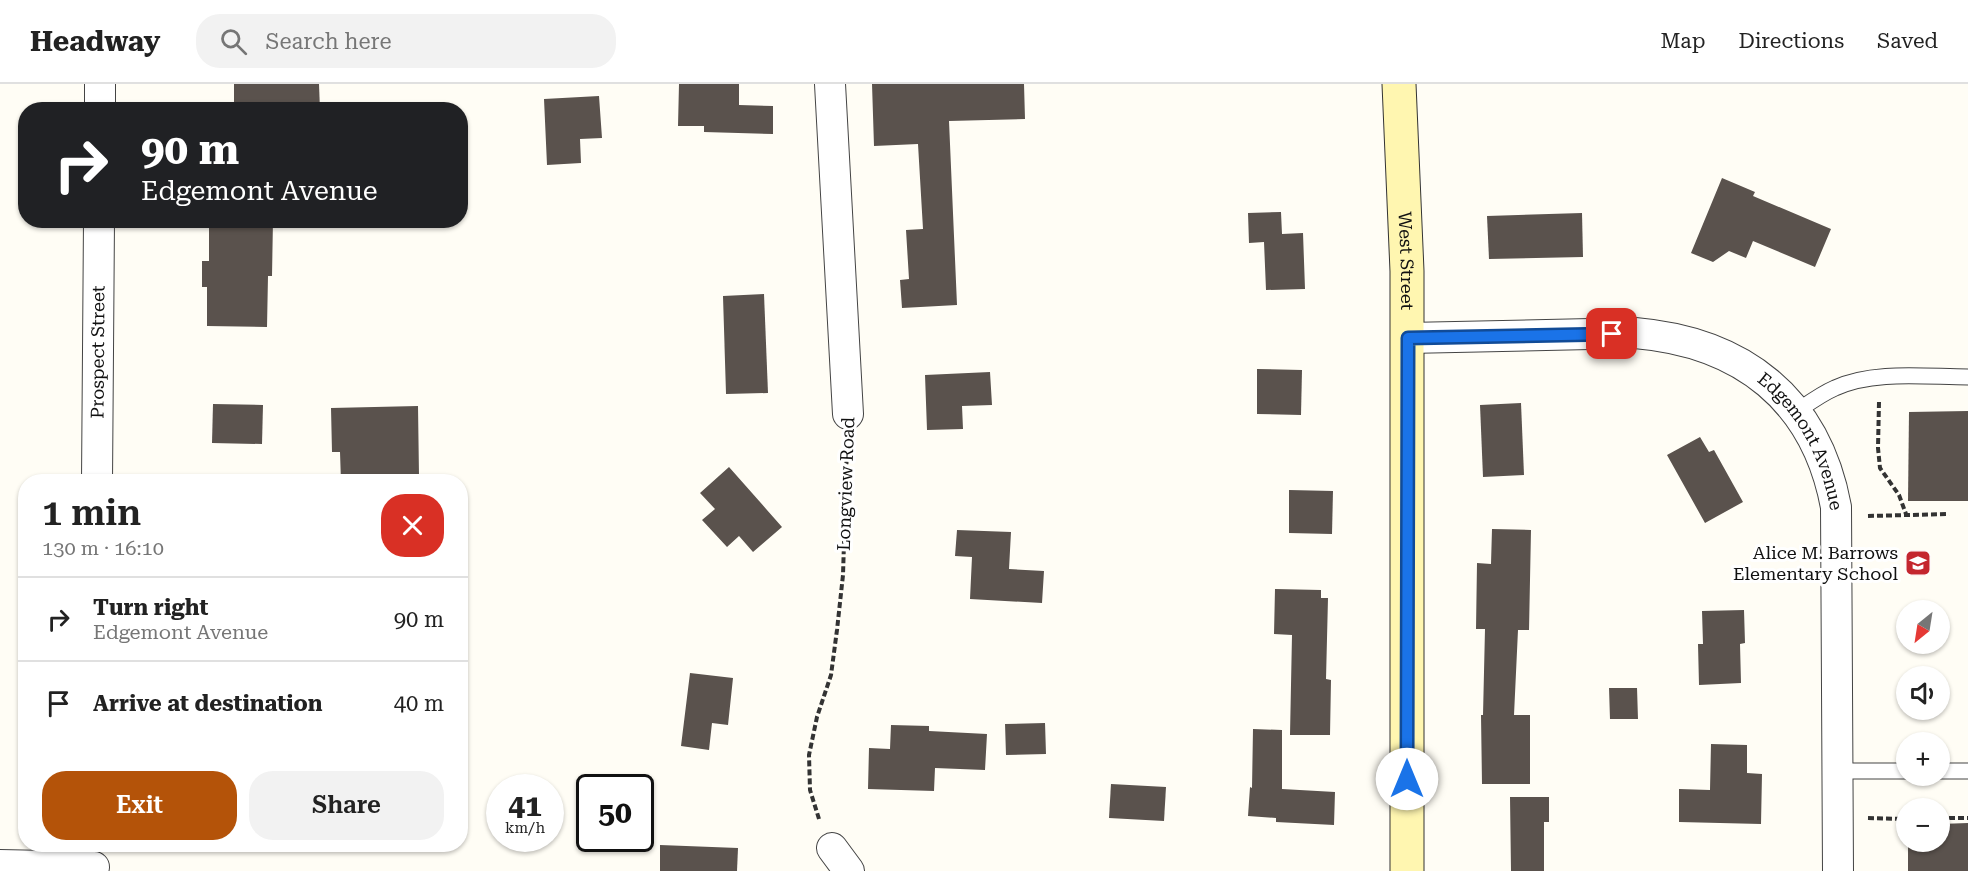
<!DOCTYPE html>
<meta charset="utf-8">
<style>
body{margin:0;font-family:"Roboto Serif",serif;background:#f2f2f2;color:#222;height:100vh;display:flex;flex-direction:column;font-size:22px;white-space:nowrap}
*{box-sizing:border-box;margin:0}
p{font-size:20px;color:#767676}
.icon{flex:none;width:33px;height:33px;fill:none;stroke:currentColor;stroke-width:2;stroke-linecap:round;stroke-linejoin:round}
.map{position:relative;flex:1;overflow:hidden}
.sheet{position:absolute;left:18px;top:390px;width:450px;height:378px;display:flex;flex-direction:column;background:#fff;border-radius:24px;box-shadow:0 2px 4px #0004}
.sheet>*{flex:none}
.top-card{position:absolute;left:18px;top:18px;width:450px;height:126px;border-radius:24px;box-shadow:0 2px 4px #0004;background:#202124;color:#fff;overflow:hidden}
.needle{width:39px;rotate:210deg}
.controls{position:absolute;left:1896px;top:516px;display:grid;gap:12px}
.controls a{display:grid;place-items:center;width:54px;height:54px;border-radius:50%;background:#fff;box-shadow:0 2px 4px #0004;font-size:30px}
.speed{position:absolute;left:486px;top:690px;display:flex;gap:12px;font-size:30px;font-weight:700;text-align:center}
.speed>*{display:grid;place-content:center;width:78px;height:78px;border-radius:50%;background:#fff;box-shadow:0 2px 4px #0004;line-height:1}
.speed small{font-size:15px;font-weight:400}
.speed .limit{border:3px solid #111;border-radius:9px;background:#fff;color:#111}
.pin{position:absolute;display:grid;place-items:center;width:51px;height:51px;color:#fff;margin:-26px;border-radius:12px;box-shadow:0 3px 9px #0006}
.me{position:absolute;width:66px;margin:-33px;rotate:0deg;stroke-linejoin:round;filter:drop-shadow(0 0 4px #0008)}
.turn{display:flex;align-items:center;gap:21px;height:126px;padding:0 24px;font-size:27px}
.turn .icon{width:78px;height:78px;stroke-width:2.5}
.turn b{display:block;font-size:42px;line-height:51px}
.round{display:grid;place-items:center;flex:none;width:63px;height:63px;border-radius:24px;background:#f2f2f2}
.head{display:flex;align-items:center;justify-content:space-between;height:102px;padding:0 24px}
h1{font-size:36px;font-weight:600;line-height:45px}
.action{display:flex;gap:12px;margin-top:auto;padding:12px 24px}
.action a{flex:1;height:69px;border-radius:24px;background:#b45309;color:#fff;font-size:24px;font-weight:600;line-height:69px;text-align:center}
.action a+a{background:#f2f2f2;color:#222}
ul{padding:0;list-style:none}
li{display:flex;align-items:center;gap:18px;height:84px;padding:0 24px;border-top:2px solid #e0e0e0}
li div{flex:1}
li b{display:block;font-size:22px}
li em{font-style:normal}
header{display:flex;align-items:center;gap:36px;box-sizing:border-box;height:84px;padding:0 30px;background:#fff;border-bottom:2px solid #e0e0e0}
header strong{font-size:28px}
nav{display:flex;gap:33px;margin-inline-start:auto;font-size:21px}
.search{width:420px;height:54px;background:#f2f2f2;display:flex;align-items:center;gap:15px;box-sizing:border-box;padding:0 21px;border-radius:24px;color:#767676;font-size:22px}
.map>svg:first-child{display:block}
.building{fill:#5a524d}
.lines{fill:none;stroke-linecap:round;stroke-linejoin:round}
.service-casing{stroke:#444;stroke-width:17}
.minor-casing{stroke:#444;stroke-width:32}
.secondary-casing{stroke:#333;stroke-width:35}
.path{stroke:#333;stroke-width:4;stroke-dasharray:6 3;stroke-linecap:butt}
.service{stroke:#fff;stroke-width:15}
.minor{stroke:#fff;stroke-width:30}
.secondary{stroke:#fff6b0;stroke-width:33}
.route-casing{stroke:#114b97;stroke-width:15}
.route{stroke:#1a73e8;stroke-width:10}
.labels{text-anchor:middle;stroke-width:6;stroke-linejoin:round;paint-order:stroke}
.street-label{font-size:18px;fill:#111;stroke:#fff}
.poi-label{font-size:18px;fill:#111;stroke:#fff;text-anchor:end}
</style>
<header>
<strong>Headway</strong>
<div class="search"><svg class="icon" aria-label="search" viewBox="0 0 24 24"><circle cx="10" cy="10" r="6"/><path d="M15 15l6 6"/></svg>Search here</div>
<nav><a>Map</a><a>Directions</a><a>Saved</a></nav>
</header>
<div class="map">
<svg width="1968" height="787" viewBox="0 0 1968 787">
<rect width="100%" height="100%" fill="#fffdf5"/>
<g class="building">
<polygon points="234,0 319,0 320,26 234,26"/>
<polygon points="679,0 739,0 739,21 773,22 773,50 704,48 704,42 678,42"/>
<polygon points="872,0 1024,0 1025,35 949,37 957,221 902,224 900,196 909,195 906,146 923,145 918,60 874,62"/>
<polygon points="599,12 602,54 580,55 581,79 547,81 544,15"/>
<polygon points="1722,94 1755,108 1753,112 1831,145 1815,183 1753,157 1746,174 1729,167 1713,178 1691,169"/>
<polygon points="1281,128 1282,150 1303,149 1305,205 1266,206 1264,158 1249,159 1248,129"/>
<polygon points="1582,129 1583,173 1489,175 1487,132"/>
<polygon points="209,136 273,136 272,192 268,192 267,243 207,242 207,203 202,203 202,177 209,177"/>
<polygon points="764,210 768,309 726,310 723,212"/>
<polygon points="1257,285 1302,286 1301,331 1257,330"/>
<polygon points="990,288 992,321 962,322 963,345 927,346 925,291"/>
<polygon points="1521,319 1524,391 1483,393 1480,321"/>
<polygon points="213,320 263,321 262,360 212,359"/>
<polygon points="418,322 419,392 400,392 400,398 341,398 340,368 332,368 331,324"/>
<polygon points="1968,327 1968,417 1908,417 1909,328"/>
<polygon points="1700,353 1709,368 1714,366 1743,418 1705,439 1667,371"/>
<polygon points="729,383 782,443 753,468 739,452 727,463 702,436 715,425 700,409"/>
<polygon points="1289,406 1333,407 1332,450 1289,449"/>
<polygon points="1492,445 1531,446 1529,546 1518,546 1514,631 1530,631 1530,700 1482,700 1481,631 1483,631 1485,545 1476,545 1477,479 1491,480"/>
<polygon points="957,446 1011,448 1009,485 1044,487 1042,519 970,515 972,473 955,472"/>
<polygon points="1275,505 1321,506 1321,514 1328,514 1326,595 1331,596 1330,651 1290,651 1292,551 1274,550"/>
<polygon points="1744,526 1745,559 1740,560 1741,599 1699,601 1698,560 1703,560 1702,527"/>
<polygon points="690,589 733,594 728,641 712,639 709,666 681,662"/>
<polygon points="1609,604 1637,604 1638,635 1610,635"/>
<polygon points="1045,639 1046,670 1006,671 1005,640"/>
<polygon points="891,641 929,642 929,647 987,650 985,686 935,684 934,707 868,705 869,664 890,665"/>
<polygon points="1253,645 1282,646 1282,705 1335,708 1334,741 1276,738 1276,734 1248,732 1250,703 1252,704"/>
<polygon points="1711,660 1747,661 1747,689 1762,690 1761,740 1679,738 1679,705 1710,706"/>
<polygon points="1111,700 1166,703 1164,737 1109,734"/>
<polygon points="1510,713 1549,713 1549,738 1544,738 1544,787 1511,787"/>
<polygon points="1968,739 1968,787 1908,787 1908,758 1940,758 1940,740"/>
<polygon points="660,761 738,764 737,787 660,787"/>
</g>
<g class="lines">
<g class="service-casing">
<g id="service">
<path d="M1796 328C1809 319 1821 310 1835 304 1873 286 1927 293 1968 293"/>
<polyline points="1837,687 1906,687"/>
<polyline points="1940,687 1968,687"/>
</g>
</g>
<g class="minor-casing">
<g id="minor">
<polyline points="830,0 848,330"/>
<polyline points="100,26 100,0"/>
<path id="s1" d="M1408 254 1635 249C1742 258 1816 315 1836 423L1838 787"/>
<path id="s2" d="M97 398 99 136"/>
<polyline points="832,764 849,787"/>
<polyline points="0,781 94,783"/>
</g>
</g>
<g class="secondary-casing">
<g id="secondary">
<path id="s3" d="M1399 0 1407 187V787"/>
</g>
</g>
<g class="path">
<polyline points="1879,318 1878,364 1880,384 1899,411 1906,430"/>
<polyline points="1868,432 1949,430"/>
<polyline points="1868,734 1906,735"/>
<polyline points="1940,734 1968,734"/>
<polyline points="819,735 810,706 809,671 817,633 831,591 837,546 843,491 847,361"/>
</g>
<use href="#service" class="service"/>
<use href="#minor" class="minor"/>
<use href="#secondary" class="secondary"/>
</g>
<g class="lines">
<g class="route-casing">
<polyline id="route" points="1407,695 1408,254 1612,250"/>
</g>
<use href="#route" class="route"/>
</g>
<defs>
<g id="school-square" transform="scale(1.35)"><rect x="-9" y="-9" width="18" height="18" rx="4" fill="#c4262e" stroke="#fff"/><path d="M0-5L7-2L0 1L-7-2ZM-4 1L0 2.5L4 1V4Q0 6-4 4Z" fill="#fff"/></g>
</defs>
<g fill-rule="evenodd">
<use href="#school-square" x="1918" y="479"/>
</g>
<g class="labels">
<g class="street-label">
<text dy="6" stroke="none"><textPath href="#s3" startOffset="177">West Street</textPath></text>
<text dy="6" stroke="none"><textPath href="#s2" startOffset="130">Prospect Street</textPath></text>
<text dy="6" stroke="none"><textPath href="#s1" startOffset="440">Edgemont Avenue</textPath></text>
<text transform="translate(846 400) rotate(-88)" y="6">Longview Road</text>
</g>
<g class="poi-label">
<text x="1898" y="475">Alice M. Barrows<tspan x="1898" dy="21">Elementary School</tspan></text>
</g>
</g>
</svg>
<div class="controls">
<a><svg class="needle" viewBox="-14 -14 28 28"><path d="M0-13l5 13h-10z" fill="#e53935"/><path d="M0 13l5-13h-10z" fill="#767676"/></svg></a>
<a><svg class="icon" aria-label="sound" viewBox="0 0 24 24"><path d="M4 9h4l5-4v14l-5-4H4zM17 9q2 3 0 6"/></svg></a>
<a>+</a>
<a>−</a>
</div>
<div class="speed"><div>41<small>km/h</small></div><div class="limit">50</div></div>
<div class="pin" style="left:1612px;top:250px;background:#d93025"><svg class="icon" aria-label="arrive" viewBox="0 0 24 24"><path d="M6 21V4h12l-3 4 3 4H6"/></svg></div>
<svg class="me" style="left:1407px;top:695px" viewBox="-20 -20 40 40"><circle r="19" fill="#fff"/><path d="M0-13L10 11 0 6-10 11z" fill="#1a73e8"/></svg>
<div class="top-card">
<div class="turn"><svg class="icon" aria-label="right" viewBox="0 0 24 24"><path d="M7 20v-9h11M14 6l5 5-5 5"/></svg><div><b>90 m</b>Edgemont Avenue</div></div>
</div>
<section class="sheet">
<div class="head"><div><h1>1 min</h1><p>130 m · 16:10</p></div><a class="round" style="background:#d93025;color:#fff"><svg class="icon" aria-label="close" viewBox="0 0 24 24"><path d="M6 6l12 12M18 6L6 18"/></svg></a></div>
<ul>
<li><svg class="icon" aria-label="right" viewBox="0 0 24 24"><path d="M7 20v-9h11M14 6l5 5-5 5"/></svg><div><b>Turn right</b><p>Edgemont Avenue</p></div><em>90 m</em></li>
<li><svg class="icon" aria-label="arrive" viewBox="0 0 24 24"><path d="M6 21V4h12l-3 4 3 4H6"/></svg><div><b>Arrive at destination</b></div><em>40 m</em></li>
</ul>
<div class="action"><a>Exit</a><a>Share</a></div>
</section>
</div>
